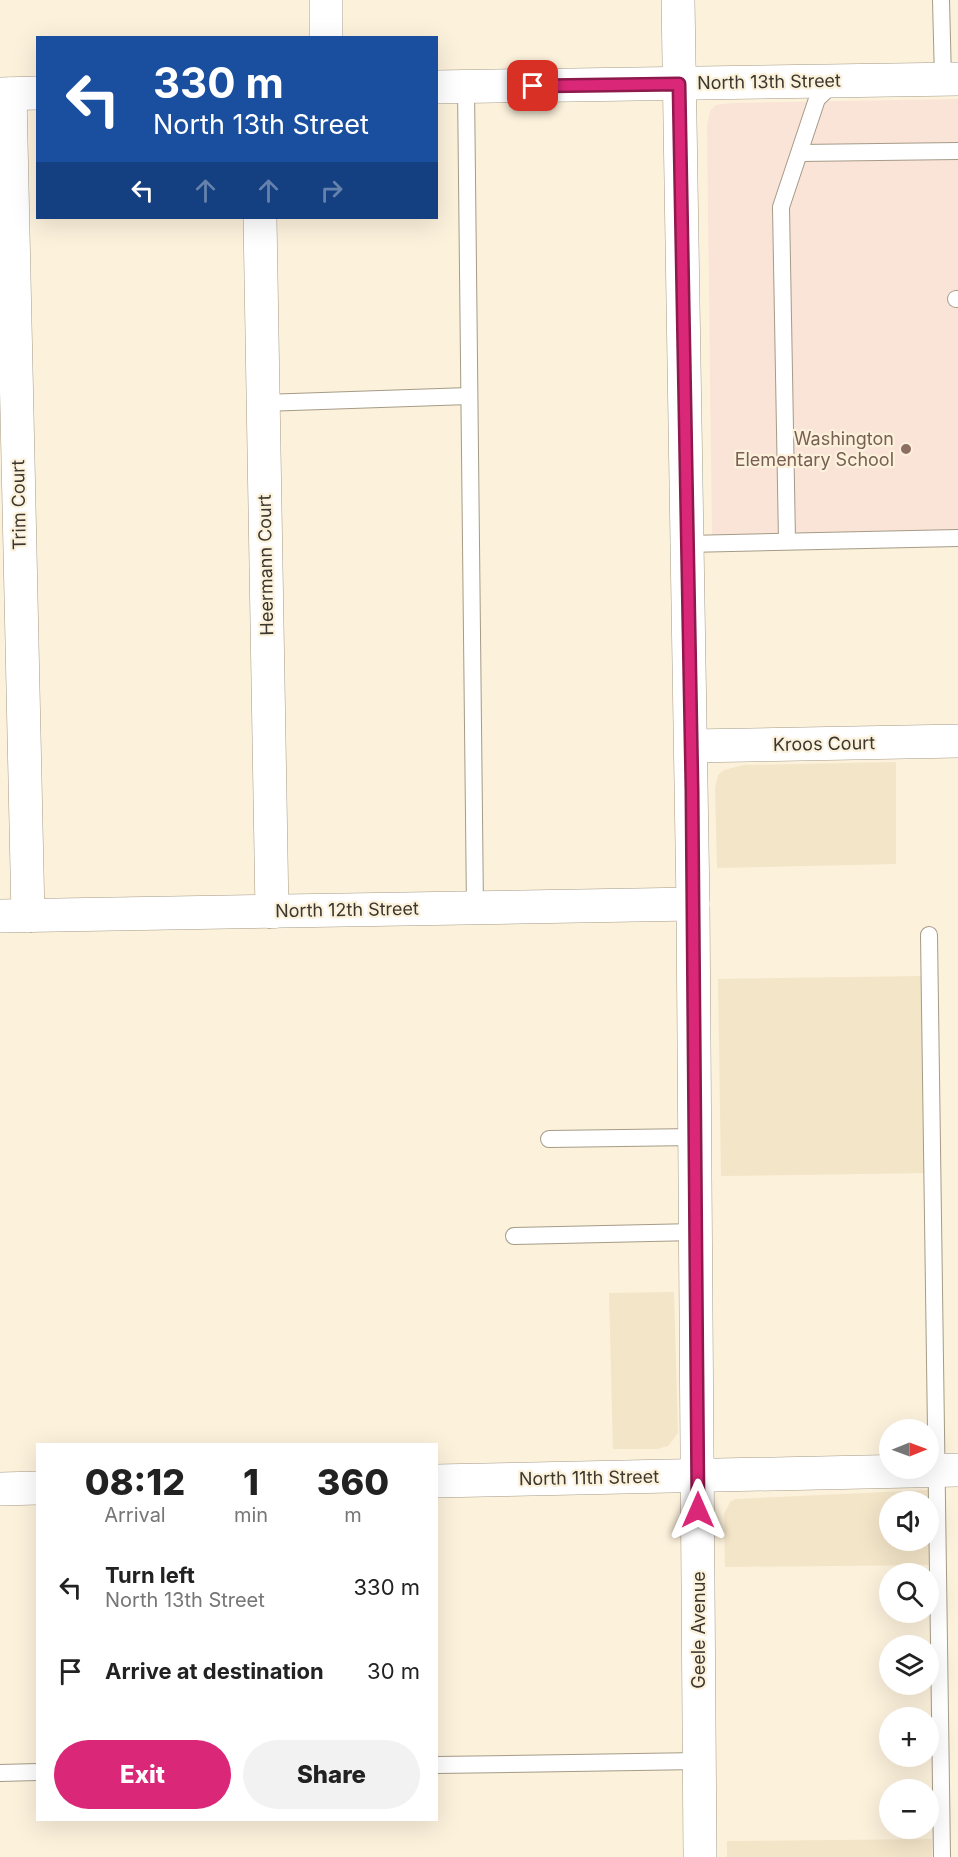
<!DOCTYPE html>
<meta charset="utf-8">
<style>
body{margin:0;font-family:Inter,sans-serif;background:#f2f2f2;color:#222;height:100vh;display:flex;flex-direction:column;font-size:22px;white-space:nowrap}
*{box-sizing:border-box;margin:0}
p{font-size:20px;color:#767676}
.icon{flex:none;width:33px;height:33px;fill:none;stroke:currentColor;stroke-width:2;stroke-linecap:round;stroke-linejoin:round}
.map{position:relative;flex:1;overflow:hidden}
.details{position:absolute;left:36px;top:1443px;width:402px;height:378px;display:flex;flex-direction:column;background:#fff;border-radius:0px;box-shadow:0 6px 24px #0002}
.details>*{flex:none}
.banner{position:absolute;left:36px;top:36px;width:402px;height:183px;border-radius:0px;box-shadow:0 6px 24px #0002;background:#1a4fa0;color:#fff;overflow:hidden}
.needle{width:39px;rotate:89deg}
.tools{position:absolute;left:879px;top:1419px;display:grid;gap:12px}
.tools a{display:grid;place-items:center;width:60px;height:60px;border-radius:50%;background:#fff;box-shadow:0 6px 24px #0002;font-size:30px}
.pin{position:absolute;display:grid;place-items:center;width:51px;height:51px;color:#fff;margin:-26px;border-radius:12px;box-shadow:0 3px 9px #0006}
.me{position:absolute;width:66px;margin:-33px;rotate:0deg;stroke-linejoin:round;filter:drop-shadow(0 0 4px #0008)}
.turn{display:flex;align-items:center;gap:21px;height:126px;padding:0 18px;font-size:27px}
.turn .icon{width:78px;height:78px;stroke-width:2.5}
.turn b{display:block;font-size:42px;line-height:51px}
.lanes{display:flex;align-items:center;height:57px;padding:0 18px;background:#0003;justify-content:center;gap:30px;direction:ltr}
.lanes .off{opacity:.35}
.eta{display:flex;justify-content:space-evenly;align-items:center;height:102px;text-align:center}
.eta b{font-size:36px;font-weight:800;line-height:42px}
.action{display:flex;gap:12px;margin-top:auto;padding:12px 18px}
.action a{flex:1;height:69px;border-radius:36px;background:#db2777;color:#fff;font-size:24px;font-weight:800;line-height:69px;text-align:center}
.action a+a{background:#f2f2f2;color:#222}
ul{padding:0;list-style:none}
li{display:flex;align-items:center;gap:18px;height:84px;padding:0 18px}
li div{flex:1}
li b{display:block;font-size:22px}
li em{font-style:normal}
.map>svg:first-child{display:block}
.built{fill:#f3e5c8;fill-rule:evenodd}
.education{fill:#fae3d7}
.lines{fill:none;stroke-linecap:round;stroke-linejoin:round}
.lane-casing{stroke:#a59b87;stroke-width:18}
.street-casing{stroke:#a59b87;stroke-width:34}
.secondary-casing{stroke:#a59b87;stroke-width:34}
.lane{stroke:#fff;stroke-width:16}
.street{stroke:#fff;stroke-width:33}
.secondary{stroke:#fff;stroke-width:33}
.route-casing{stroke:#8e194d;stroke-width:15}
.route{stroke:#db2777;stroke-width:10}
.education-dot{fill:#8d6e63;stroke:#fcf1db;stroke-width:2}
.labels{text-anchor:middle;stroke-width:4.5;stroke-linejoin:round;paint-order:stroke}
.street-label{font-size:18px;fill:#3b372f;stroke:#fcf1db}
.education-label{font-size:18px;fill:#785e54;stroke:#fcf1db;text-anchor:end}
</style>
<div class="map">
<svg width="958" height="1857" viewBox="0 0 958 1857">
<rect width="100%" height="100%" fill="#fcf1db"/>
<g class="built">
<polygon points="896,762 896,864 717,868 715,788 718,775 724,770 743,765"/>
<polygon points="924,976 929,1173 721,1176 718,979"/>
<polygon points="674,1292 678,1433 668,1446 657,1449 613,1449 609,1293"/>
<path d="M928 1490 930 1565 725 1567 724 1514 730 1502 735 1499ZM890 1502H928V1540H890Z"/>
<polygon points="932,1839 932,1857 727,1857 727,1841"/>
</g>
<polygon class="education" points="958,99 958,534 712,538 707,126 710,111 716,105 732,103"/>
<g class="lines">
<g class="lane-casing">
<g id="lane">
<polyline points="941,0 943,79"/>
<polyline points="466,87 475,908"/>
<polyline points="800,153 958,151"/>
<polyline points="956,299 958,299"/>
<polyline points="263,403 469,396"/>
<polyline points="787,541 781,207 817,99 835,82"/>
<polyline points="687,544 958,538"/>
<polyline points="929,935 942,1857"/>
<polyline points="549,1139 695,1137"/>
<polyline points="514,1236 696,1232"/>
<polyline points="436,1765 700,1761"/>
<polyline points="0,1773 38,1772"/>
</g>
</g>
<g class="street-casing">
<g id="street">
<polyline points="326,0 326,38"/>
<polyline points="436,87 958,79"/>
<polyline points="0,94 38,93"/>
<polyline points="10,94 28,916"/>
<polyline points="260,218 272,912"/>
<polyline points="691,746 958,741"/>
<polyline points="0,916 693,904"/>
<polyline points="436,1481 958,1470"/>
<polyline points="0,1489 38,1488"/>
</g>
</g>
<g class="secondary-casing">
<polyline id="secondary" points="678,0 693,904 700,1857"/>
</g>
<use href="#lane" class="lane"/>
<use href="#street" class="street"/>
<use href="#secondary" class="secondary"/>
</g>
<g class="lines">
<g class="route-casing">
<polyline id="route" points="533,86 679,84 692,790 698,1510"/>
</g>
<use href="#route" class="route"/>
</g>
<circle class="education-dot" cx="906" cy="449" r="6"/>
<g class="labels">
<g class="street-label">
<text transform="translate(769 82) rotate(-1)" y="6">North 13th Street</text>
<text transform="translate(19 505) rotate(-91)" y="6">Trim Court</text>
<text transform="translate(266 565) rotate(-91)" y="6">Heermann Court</text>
<text transform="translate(824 744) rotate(-1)" y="6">Kroos Court</text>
<text transform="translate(347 910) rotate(-1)" y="6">North 12th Street</text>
<text transform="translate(589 1478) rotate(-1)" y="6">North 11th Street</text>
<text transform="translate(699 1630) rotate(-90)" y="6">Geele Avenue</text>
</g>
<g class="education-label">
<text x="894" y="445">Washington<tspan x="894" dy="21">Elementary School</tspan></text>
</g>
</g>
</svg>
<div class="tools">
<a><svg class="needle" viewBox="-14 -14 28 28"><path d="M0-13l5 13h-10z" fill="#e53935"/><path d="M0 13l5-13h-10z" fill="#767676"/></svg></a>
<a><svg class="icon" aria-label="sound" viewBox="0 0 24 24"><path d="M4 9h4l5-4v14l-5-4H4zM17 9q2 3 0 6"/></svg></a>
<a><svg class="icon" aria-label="search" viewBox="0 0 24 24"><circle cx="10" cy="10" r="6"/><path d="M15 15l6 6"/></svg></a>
<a><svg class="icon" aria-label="layers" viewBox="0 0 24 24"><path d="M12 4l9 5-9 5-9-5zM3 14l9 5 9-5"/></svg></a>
<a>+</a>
<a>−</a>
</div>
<div class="pin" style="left:533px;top:86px;background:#d93025"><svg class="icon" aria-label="arrive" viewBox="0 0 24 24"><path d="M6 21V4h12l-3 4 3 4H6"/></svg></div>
<svg class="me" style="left:698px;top:1510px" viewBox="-20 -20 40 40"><path d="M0-17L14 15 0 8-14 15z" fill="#db2777" stroke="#fff" stroke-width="4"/></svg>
<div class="banner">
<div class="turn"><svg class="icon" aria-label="left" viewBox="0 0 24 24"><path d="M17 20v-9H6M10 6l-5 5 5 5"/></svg><div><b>330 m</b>North 13th Street</div></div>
<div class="lanes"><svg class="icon" aria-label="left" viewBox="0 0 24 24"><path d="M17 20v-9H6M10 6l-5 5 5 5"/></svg><svg class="icon off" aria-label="ahead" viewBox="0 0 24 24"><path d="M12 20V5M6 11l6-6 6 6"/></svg><svg class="icon off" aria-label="ahead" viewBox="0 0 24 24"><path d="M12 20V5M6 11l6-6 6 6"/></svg><svg class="icon off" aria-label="right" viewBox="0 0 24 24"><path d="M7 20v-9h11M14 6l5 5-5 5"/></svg></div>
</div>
<section class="details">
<div class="eta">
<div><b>08:12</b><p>Arrival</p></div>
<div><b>1</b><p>min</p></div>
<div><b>360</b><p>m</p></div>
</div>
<ul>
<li><svg class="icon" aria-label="left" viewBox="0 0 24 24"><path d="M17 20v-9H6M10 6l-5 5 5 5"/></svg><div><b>Turn left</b><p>North 13th Street</p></div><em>330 m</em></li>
<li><svg class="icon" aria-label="arrive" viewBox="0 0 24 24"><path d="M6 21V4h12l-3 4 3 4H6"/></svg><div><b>Arrive at destination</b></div><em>30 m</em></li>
</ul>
<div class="action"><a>Exit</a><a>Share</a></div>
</section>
</div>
